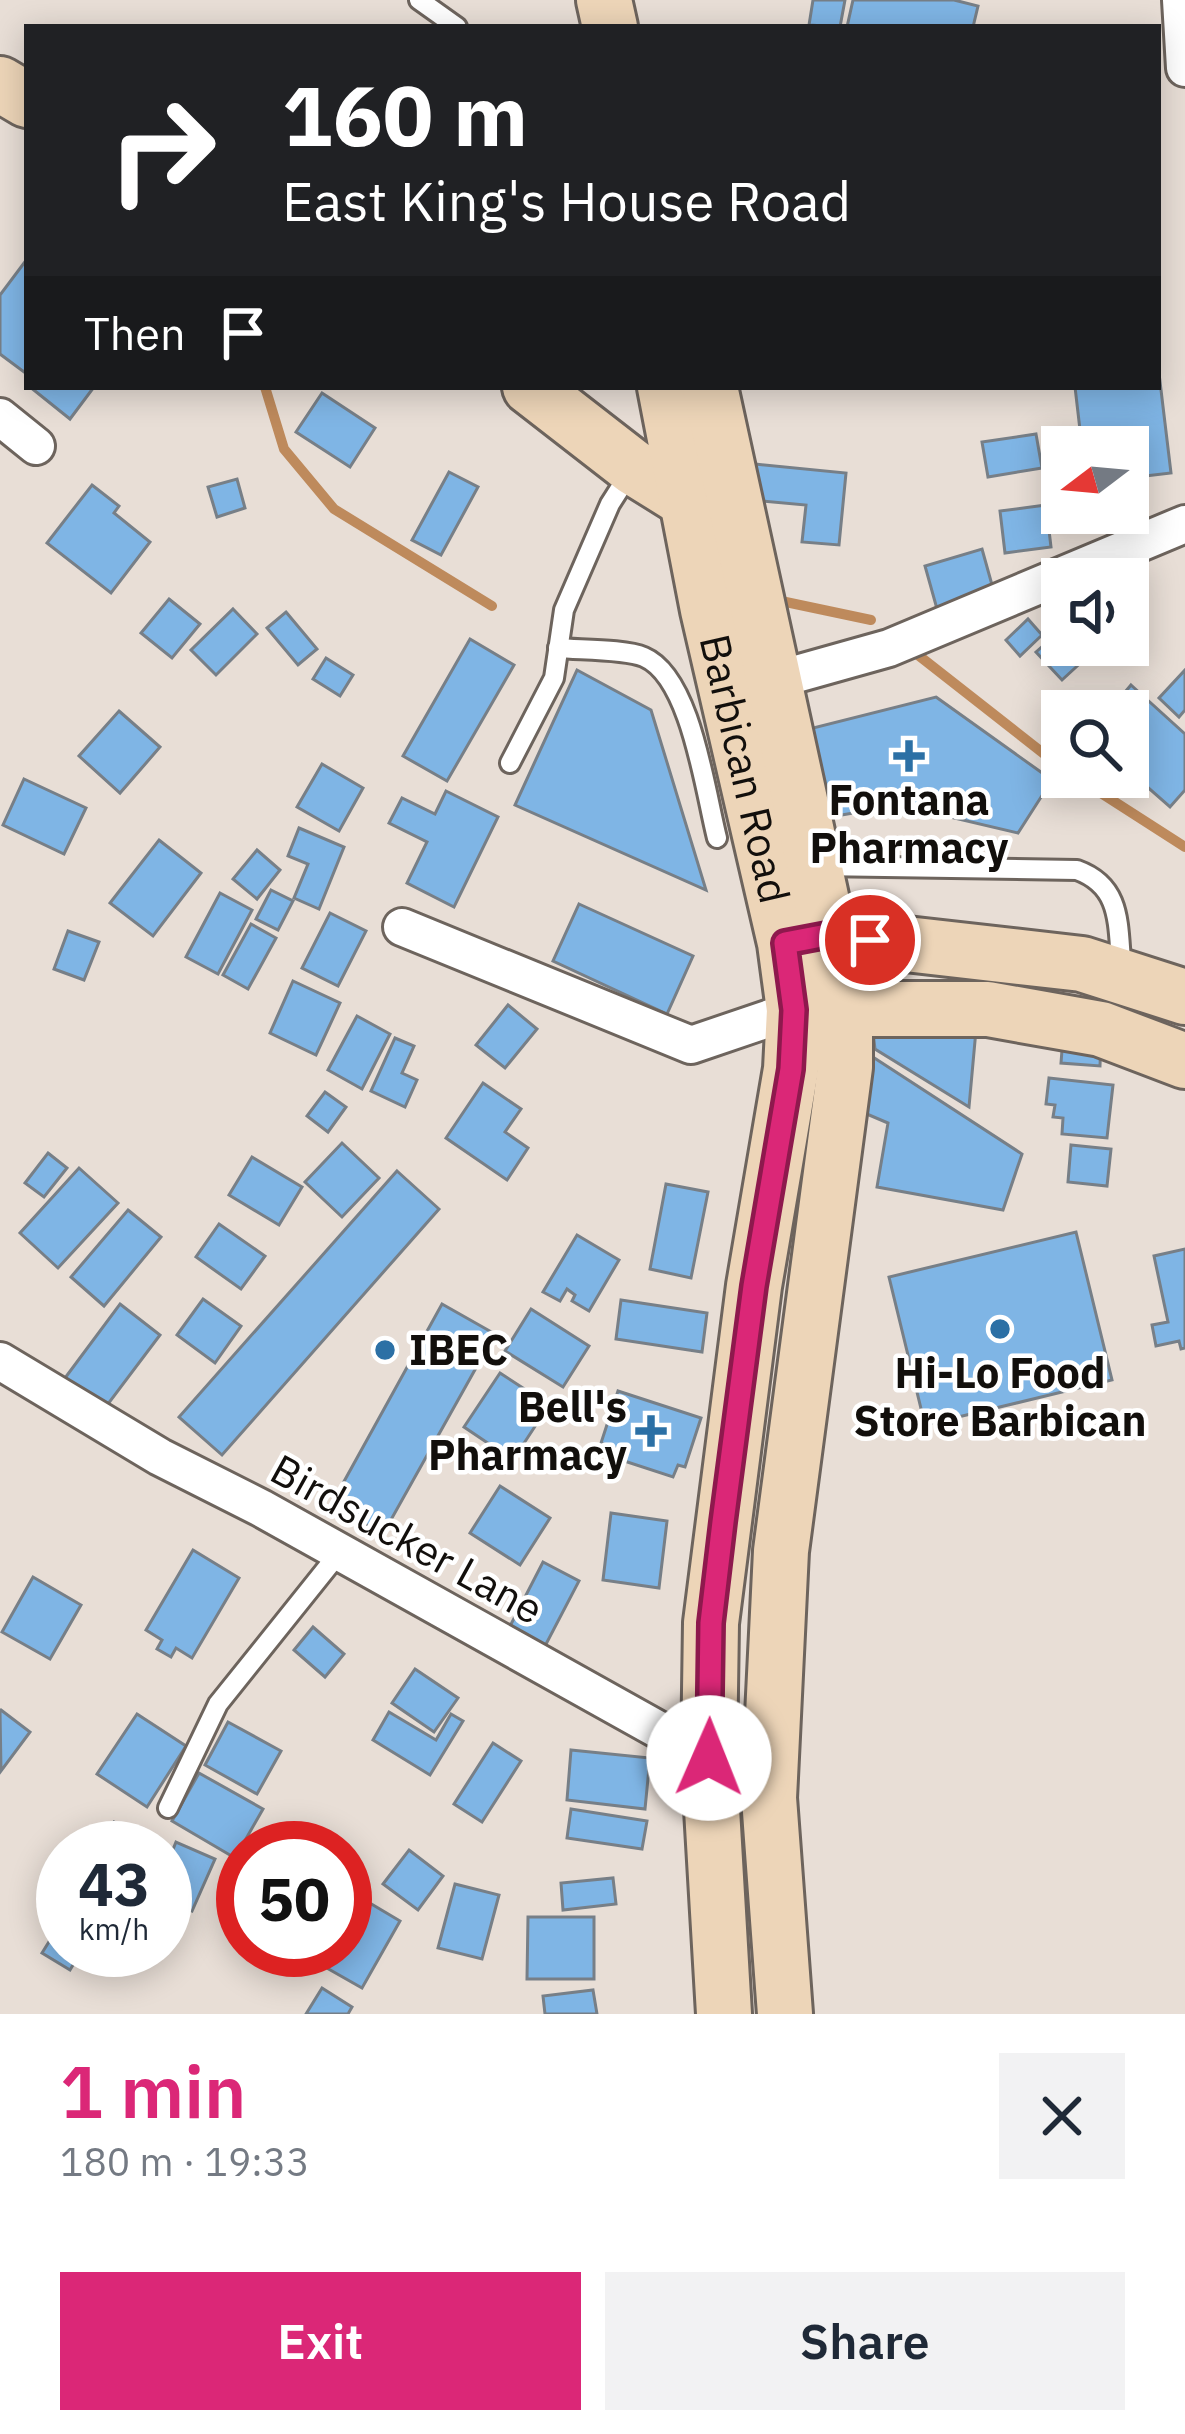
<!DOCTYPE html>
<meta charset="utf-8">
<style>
body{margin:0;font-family:"IBM Plex Sans",sans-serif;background:#f2f2f3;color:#1f2937;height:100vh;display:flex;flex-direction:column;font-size:45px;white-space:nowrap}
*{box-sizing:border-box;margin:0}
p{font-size:39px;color:#747a83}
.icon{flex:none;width:66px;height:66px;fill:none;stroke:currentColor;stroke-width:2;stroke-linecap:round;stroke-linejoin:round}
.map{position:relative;height:2014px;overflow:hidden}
.details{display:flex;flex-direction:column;background:#fff;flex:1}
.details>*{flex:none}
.guide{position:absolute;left:24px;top:24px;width:1137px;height:366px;border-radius:0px;box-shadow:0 6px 30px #0003;background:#202124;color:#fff;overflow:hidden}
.needle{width:78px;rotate:254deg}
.controls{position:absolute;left:1041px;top:426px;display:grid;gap:24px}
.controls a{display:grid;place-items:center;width:108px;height:108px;border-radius:0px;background:#fff;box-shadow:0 6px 30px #0003;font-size:60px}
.speed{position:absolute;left:36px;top:1821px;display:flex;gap:24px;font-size:60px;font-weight:700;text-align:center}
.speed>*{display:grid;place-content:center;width:156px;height:156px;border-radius:50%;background:#fff;box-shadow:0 6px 30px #0003;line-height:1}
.speed small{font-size:30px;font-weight:400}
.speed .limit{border:18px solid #d22;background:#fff;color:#111}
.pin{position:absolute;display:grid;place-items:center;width:102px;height:102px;color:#fff;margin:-51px;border:6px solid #fff;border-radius:50%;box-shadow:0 3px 12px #0007}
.me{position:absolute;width:132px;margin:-66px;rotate:1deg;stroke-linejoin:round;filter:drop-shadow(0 0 9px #0008)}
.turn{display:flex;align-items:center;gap:42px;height:252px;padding:0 60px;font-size:54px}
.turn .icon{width:156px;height:156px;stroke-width:2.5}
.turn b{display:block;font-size:84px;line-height:102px}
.then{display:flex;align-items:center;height:114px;padding:0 60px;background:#0003;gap:24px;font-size:45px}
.round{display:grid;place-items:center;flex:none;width:126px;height:126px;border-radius:0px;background:#f2f2f3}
.overview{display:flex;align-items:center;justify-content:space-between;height:204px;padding:0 60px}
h1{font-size:72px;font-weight:600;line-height:90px;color:#db2777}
.primary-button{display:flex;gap:24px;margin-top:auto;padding:24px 60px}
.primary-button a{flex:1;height:138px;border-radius:0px;background:#db2777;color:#fff;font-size:48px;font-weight:600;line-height:138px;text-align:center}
.primary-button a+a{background:#f2f2f3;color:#1f2937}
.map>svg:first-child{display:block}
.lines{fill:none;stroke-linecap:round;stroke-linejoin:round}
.stream{stroke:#be8a5c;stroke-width:10}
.building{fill:#7fb5e5;stroke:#777f87;stroke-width:3}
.lane-casing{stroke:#6d645d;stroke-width:24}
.street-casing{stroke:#6d645d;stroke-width:42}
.secondary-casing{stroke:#6d645d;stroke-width:60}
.lane{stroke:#fff;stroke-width:18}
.street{stroke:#fff;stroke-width:36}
.secondary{stroke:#edd5b8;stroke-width:54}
.route-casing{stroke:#8e194d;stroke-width:30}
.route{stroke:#db2777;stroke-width:21}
.poi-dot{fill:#2c70a5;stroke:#fff;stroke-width:4.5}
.labels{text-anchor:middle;stroke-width:9;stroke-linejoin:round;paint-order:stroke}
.street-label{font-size:42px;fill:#120f0c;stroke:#fff}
.poi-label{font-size:42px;font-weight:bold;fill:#120f0c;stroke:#fff}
</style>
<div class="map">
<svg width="1185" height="2014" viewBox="0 0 1185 2014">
<rect width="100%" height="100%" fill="#e8ded6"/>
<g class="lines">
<g class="stream">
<polyline points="265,387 284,449 334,509 492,606"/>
<polyline points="781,601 871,620"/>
<polyline points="918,655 1062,768"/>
<polyline points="1076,777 1185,847"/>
</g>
</g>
<g class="building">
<polygon points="813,0 845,0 840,27 809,25"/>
<polygon points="853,0 954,0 978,6 973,27 847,27"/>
<polygon points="27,259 27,368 24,372 0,354 0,295"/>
<polygon points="1158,365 1171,473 1128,478 1128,447 1082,447 1075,387 1158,387"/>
<polygon points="30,387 94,387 70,419"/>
<polygon points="322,393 375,428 350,467 296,432"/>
<polygon points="1036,434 1042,468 988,477 982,442"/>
<polygon points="755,464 846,473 839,545 802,542 806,505 751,500"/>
<polygon points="449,472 478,487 441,555 412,540"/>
<polygon points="237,479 245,508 217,517 208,487"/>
<polygon points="92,485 119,506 114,513 150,542 111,593 47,543"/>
<polygon points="1046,505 1051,547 1005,553 1000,511"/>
<polygon points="982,549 994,592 937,609 925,566"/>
<polygon points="169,599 200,624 172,658 141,633"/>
<polygon points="233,609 257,634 216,675 191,650"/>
<polygon points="286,612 317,649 298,665 267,628"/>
<polygon points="1028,619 1042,635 1020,656 1006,640"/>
<polygon points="1062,629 1062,645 1100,645 1062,680 1036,652"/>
<polygon points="470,639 514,665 447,781 403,756"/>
<polygon points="326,658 353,675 340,696 313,679"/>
<polygon points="577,670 651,710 706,890 515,805"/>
<polygon points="1185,670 1185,710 1179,717 1159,698"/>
<polygon points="1131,685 1185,734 1185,790 1170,807 1128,770 1128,711 1109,711"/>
<polygon points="936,697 1052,780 1018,833 899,805 813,820 793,733"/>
<polygon points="119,711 160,747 120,793 79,756"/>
<polygon points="322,764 363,788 339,831 297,807"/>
<polygon points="24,779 86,808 64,854 3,825"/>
<polygon points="446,791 498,817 454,907 407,883 427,842 389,823 402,798 435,814"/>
<polygon points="299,828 344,847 319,909 294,898 308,864 288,856"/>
<polygon points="159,840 201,873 153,936 110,903"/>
<polygon points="257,850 280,870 257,899 233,879"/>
<polygon points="271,890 293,901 278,930 256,919"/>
<polygon points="220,893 252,910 218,974 186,957"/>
<polygon points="579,904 693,956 667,1014 553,961"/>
<polygon points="330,913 366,931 338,986 302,968"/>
<polygon points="251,924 276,938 248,989 223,975"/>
<polygon points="68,931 99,942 84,980 54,969"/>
<polygon points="293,981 340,1003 316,1055 270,1033"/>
<polygon points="508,1005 537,1029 505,1068 476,1045"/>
<polygon points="357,1016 390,1034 362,1089 328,1070"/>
<polygon points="871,1016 976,1030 969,1107 875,1049"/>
<polygon points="1063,1037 1101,1039 1100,1066 1061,1063"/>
<polygon points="395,1038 414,1046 402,1073 417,1080 405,1107 371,1091"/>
<polygon points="859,1048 1022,1154 1003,1210 877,1187 888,1123 848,1106"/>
<polygon points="1049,1078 1113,1085 1107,1138 1062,1134 1063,1118 1053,1117 1055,1105 1046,1104"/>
<polygon points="483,1083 521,1109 505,1132 528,1148 507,1180 446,1138"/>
<polygon points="325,1092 346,1107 328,1132 307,1116"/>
<polygon points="342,1143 379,1178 342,1217 305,1182"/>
<polygon points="1071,1145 1111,1149 1107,1186 1068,1182"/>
<polygon points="48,1153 67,1168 44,1197 25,1183"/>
<polygon points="252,1157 302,1187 279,1225 229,1195"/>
<polygon points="79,1168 118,1203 58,1268 20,1233"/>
<polygon points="397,1171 439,1209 222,1455 179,1417"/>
<polygon points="666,1184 708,1192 691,1278 650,1269"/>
<polygon points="128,1210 161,1237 104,1306 71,1277"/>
<polygon points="219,1224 265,1256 241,1289 196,1257"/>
<polygon points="1076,1232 1112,1380 925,1425 889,1277"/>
<polygon points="577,1235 619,1260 589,1311 572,1301 575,1295 567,1289 560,1301 543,1292"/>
<polygon points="1185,1249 1185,1348 1181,1349 1179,1341 1156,1346 1152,1325 1168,1322 1154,1256"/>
<polygon points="203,1299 241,1326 215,1363 177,1335"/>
<polygon points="621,1300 707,1313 702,1352 616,1339"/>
<polygon points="120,1304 160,1335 105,1408 65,1378"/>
<polygon points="442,1304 495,1334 383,1534 331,1505"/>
<polygon points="531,1309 589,1346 563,1387 505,1351"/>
<polygon points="500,1373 549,1405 513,1460 464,1427"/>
<polygon points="618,1391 701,1418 685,1467 678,1465 673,1477 612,1457 615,1448 601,1443"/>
<polygon points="500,1486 550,1518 520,1565 470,1533"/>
<polygon points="611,1513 667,1521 659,1588 603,1580"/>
<polygon points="193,1550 239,1578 192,1658 176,1648 171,1657 157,1649 162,1640 146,1630"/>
<polygon points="543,1562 579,1581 544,1648 508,1630"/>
<polygon points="33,1577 81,1605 50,1659 2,1632"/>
<polygon points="313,1627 344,1654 325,1677 294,1650"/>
<polygon points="415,1669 458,1698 434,1732 392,1703"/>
<polygon points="1,1710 30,1732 1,1771 0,1711"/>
<polygon points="389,1712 436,1740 451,1714 463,1721 430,1775 373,1740"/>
<polygon points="137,1714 186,1746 147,1807 97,1774"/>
<polygon points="228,1722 281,1751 257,1794 205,1765"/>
<polygon points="493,1743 521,1761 482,1822 454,1804"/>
<polygon points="571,1750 650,1758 645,1809 567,1800"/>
<polygon points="199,1773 263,1809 235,1858 172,1821"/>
<polygon points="571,1809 647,1821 642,1849 567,1838"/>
<polygon points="114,1822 155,1848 99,1848"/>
<polygon points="176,1842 215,1859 192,1911 165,1899 165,1869"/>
<polygon points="409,1850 443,1876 418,1910 383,1884"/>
<polygon points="613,1878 616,1904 563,1910 561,1883"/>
<polygon points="455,1884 499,1895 482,1959 438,1948"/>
<polygon points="363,1899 400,1921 362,1988 325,1967 335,1950 345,1950 345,1932"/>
<polygon points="528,1917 594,1917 594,1979 527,1979"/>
<polygon points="55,1932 63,1937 63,1950 82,1950 70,1970 42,1953"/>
<polygon points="322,1988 352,2007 348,2014 306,2014"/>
<polygon points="593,1990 597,2014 545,2014 543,1996"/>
</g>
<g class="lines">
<g class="lane-casing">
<g id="lane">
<polyline points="419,0 457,27"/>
<path d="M558 648C581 650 625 649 644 657 691 677 705 791 717 838"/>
<polyline points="510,763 554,678 564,610 610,504 631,471"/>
<path d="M818 866 1077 870C1124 887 1117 928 1122 971"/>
<polyline points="168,1808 218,1704 339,1553"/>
</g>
</g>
<g class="street-casing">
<g id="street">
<polyline points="1181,0 1185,68"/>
<polyline points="0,417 36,446"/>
<polyline points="775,680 889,648 1185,524"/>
<polyline points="402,927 691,1045 794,1010"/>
<polyline points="0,1361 160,1457 261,1508 709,1758 769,1798"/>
</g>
</g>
<g class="secondary-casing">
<g id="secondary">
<polyline points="604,0 610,27"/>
<polyline points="0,84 27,100"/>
<polyline points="530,387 633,467 686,500"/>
<path id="s1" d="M665 387 708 610 785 943 794 1010 791 1069 754 1286 711 1623 709 1758 724 2014"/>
<polyline points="710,387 845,1007 845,1067 781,1551 769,1798 785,2014"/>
<polyline points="793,942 827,935 1082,964 1185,997"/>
<polyline points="808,1009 988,1009 1101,1029 1185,1061"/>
</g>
</g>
<use href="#lane" class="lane"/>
<use href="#street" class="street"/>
<use href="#secondary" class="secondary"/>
</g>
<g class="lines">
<g class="route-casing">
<polyline id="route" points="709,1758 711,1623 723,1522 754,1286 791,1069 794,1010 785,943 827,935 870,940"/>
</g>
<use href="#route" class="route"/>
</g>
<g class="poi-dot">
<path d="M903 738h12v12h12v12h-12v12h-12v-12h-12v-12h12z"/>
<circle cx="1000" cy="1329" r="12"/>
<circle cx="385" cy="1350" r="12"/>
<path d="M645 1413h12v12h12v12h-12v12h-12v-12h-12v-12h12z"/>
</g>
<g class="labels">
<g class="street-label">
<text dy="15" stroke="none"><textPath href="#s1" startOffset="390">Barbican Road</textPath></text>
<text transform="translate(407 1539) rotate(29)" y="15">Birdsucker Lane</text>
</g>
<g class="poi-label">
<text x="909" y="815">Fontana<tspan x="909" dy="48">Pharmacy</tspan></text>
<text x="409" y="1365" text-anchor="start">IBEC</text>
<text x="1000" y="1388">Hi-Lo Food<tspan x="1000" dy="48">Store Barbican</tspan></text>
<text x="627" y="1422" text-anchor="end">Bell's<tspan x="627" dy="48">Pharmacy</tspan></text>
</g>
</g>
</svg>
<div class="controls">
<a><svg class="needle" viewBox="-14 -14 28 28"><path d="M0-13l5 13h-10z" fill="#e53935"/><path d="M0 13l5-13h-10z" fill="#747a83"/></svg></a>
<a><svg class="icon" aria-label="sound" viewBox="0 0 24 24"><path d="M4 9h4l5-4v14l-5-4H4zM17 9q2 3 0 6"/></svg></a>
<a><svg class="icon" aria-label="search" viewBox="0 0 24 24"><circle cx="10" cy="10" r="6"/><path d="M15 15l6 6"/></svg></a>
</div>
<div class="speed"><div>43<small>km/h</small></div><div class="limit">50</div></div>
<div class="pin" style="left:870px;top:940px;background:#d93025"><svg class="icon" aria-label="arrive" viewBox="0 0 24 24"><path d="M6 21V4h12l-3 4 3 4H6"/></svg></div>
<svg class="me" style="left:709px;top:1758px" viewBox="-20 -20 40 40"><circle r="19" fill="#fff"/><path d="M0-13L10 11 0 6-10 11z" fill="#db2777"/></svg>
<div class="guide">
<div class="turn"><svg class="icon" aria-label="right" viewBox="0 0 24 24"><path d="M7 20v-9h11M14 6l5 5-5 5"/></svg><div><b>160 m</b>East King's House Road</div></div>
<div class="then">Then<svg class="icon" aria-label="arrive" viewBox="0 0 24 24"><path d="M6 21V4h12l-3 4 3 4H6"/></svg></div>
</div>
</div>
<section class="details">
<div class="overview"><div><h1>1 min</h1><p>180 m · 19:33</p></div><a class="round"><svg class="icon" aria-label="close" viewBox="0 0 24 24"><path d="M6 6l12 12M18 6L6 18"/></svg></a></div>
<div class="primary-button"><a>Exit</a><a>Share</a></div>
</section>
